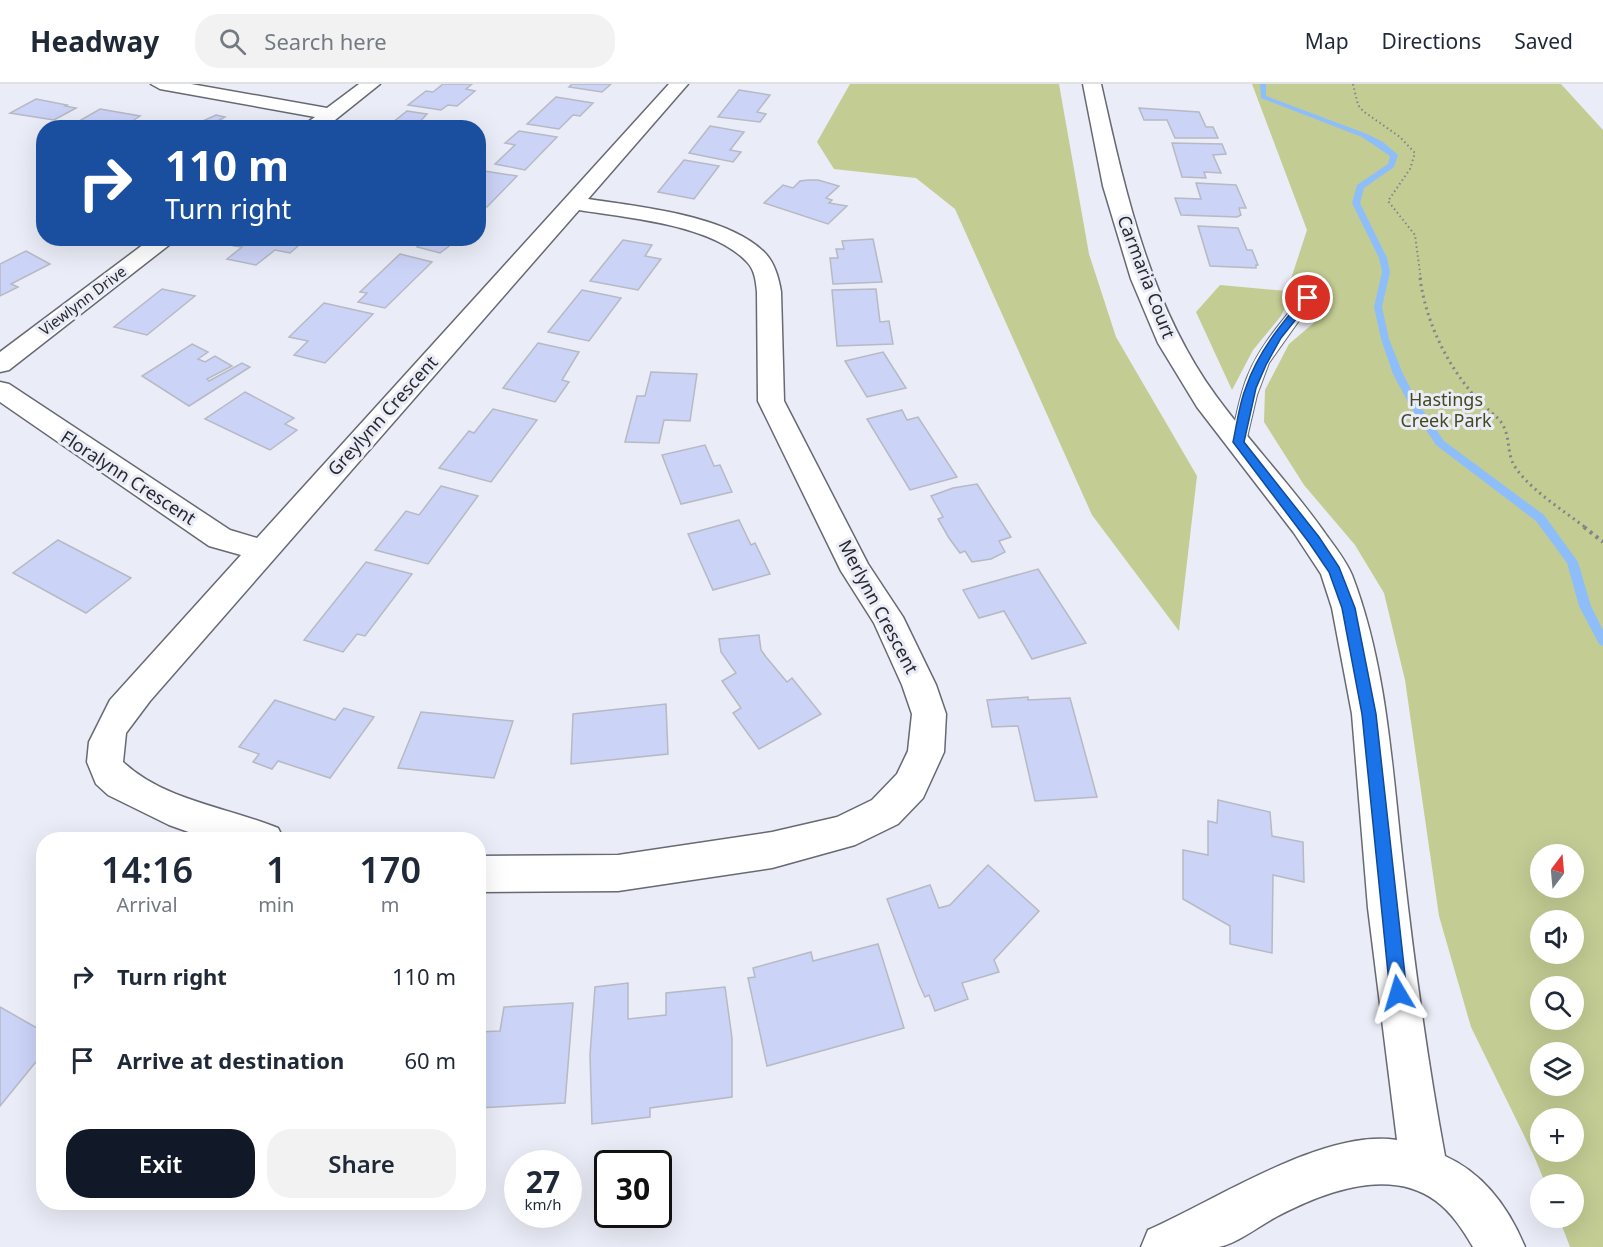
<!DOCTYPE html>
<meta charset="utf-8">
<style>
body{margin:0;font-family:"Noto Sans",sans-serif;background:#f2f2f3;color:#1f2937;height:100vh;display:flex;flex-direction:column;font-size:22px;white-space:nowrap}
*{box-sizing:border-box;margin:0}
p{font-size:20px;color:#747a83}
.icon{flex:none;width:33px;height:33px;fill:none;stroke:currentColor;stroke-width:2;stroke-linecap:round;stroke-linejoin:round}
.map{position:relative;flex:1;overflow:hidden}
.details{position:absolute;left:36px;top:748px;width:450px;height:378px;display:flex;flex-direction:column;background:#fff;border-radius:24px;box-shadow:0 6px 24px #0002}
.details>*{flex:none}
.hud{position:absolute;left:36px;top:36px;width:450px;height:126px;border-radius:24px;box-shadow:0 6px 24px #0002;background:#1a4fa0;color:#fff;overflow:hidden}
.needle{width:39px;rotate:16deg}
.tools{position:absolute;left:1530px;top:760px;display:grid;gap:12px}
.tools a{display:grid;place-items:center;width:54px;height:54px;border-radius:50%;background:#fff;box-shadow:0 6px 24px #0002;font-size:30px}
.speed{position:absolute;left:504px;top:1066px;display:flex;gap:12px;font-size:30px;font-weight:700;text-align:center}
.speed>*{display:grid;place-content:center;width:78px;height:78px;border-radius:50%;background:#fff;box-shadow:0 6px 24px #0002;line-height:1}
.speed small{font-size:15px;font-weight:400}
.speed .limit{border:3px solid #111;border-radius:9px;background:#fff;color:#111}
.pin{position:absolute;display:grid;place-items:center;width:51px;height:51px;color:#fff;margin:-26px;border:3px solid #fff;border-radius:50%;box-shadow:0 2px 6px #0007}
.me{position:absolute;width:66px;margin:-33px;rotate:353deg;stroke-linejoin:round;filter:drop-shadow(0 0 4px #0008)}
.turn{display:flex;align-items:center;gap:21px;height:126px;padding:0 30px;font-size:27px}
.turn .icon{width:78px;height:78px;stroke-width:2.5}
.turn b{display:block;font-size:42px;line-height:51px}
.eta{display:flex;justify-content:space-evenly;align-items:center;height:102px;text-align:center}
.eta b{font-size:36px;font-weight:600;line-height:42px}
.cta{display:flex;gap:12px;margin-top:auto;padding:12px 30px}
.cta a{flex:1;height:69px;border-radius:24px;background:#111827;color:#fff;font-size:24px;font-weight:600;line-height:69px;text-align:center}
.cta a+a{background:#f2f2f3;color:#1f2937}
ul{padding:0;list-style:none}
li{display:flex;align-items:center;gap:18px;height:84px;padding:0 30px}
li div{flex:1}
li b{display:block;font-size:22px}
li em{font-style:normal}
header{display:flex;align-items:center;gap:36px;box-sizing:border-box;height:84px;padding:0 30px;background:#fff;border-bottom:2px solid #e0e1e3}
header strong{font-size:28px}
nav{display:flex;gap:33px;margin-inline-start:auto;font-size:21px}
.search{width:420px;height:54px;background:#f2f2f3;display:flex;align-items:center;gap:15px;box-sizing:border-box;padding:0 21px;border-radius:24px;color:#747a83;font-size:22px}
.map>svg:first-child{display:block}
.green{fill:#c3cc93;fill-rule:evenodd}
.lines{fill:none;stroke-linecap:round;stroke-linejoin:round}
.stream{fill:#8ebefa;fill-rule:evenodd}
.building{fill:#cbd3f7;stroke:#b7b9c3;stroke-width:1.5}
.service-casing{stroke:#676973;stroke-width:2}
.minor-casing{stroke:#676973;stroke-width:3}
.path-far2{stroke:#82848b;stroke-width:2;stroke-dasharray:1.5 3;stroke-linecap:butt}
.path-far1{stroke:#82848b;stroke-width:3;stroke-dasharray:2 4;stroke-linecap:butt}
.path{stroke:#82848b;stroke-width:4;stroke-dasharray:3 4.5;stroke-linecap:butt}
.service{fill:#fff;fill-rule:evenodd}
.minor{fill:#fff;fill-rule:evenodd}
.route{fill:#1a73e8;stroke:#114b97;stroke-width:1.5}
.labels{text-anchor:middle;stroke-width:6;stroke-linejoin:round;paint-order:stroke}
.far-street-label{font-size:15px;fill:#28292d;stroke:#eaecf7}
.street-label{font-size:18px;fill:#28292d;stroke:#eaecf7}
.park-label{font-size:18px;fill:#43481e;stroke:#eaecf7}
</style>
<header>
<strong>Headway</strong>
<div class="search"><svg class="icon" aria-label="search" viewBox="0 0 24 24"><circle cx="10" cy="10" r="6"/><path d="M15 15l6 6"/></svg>Search here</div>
<nav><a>Map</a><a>Directions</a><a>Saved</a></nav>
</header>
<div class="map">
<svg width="1603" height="1163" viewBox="0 0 1603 1163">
<rect width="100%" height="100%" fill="#eaecf7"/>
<g class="green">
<polygon points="850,0 1059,0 1089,170 1116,253 1197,392 1179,547 1092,431 955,125 916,94 834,85 817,58"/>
<path d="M1252 0H1561L1603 46V1163H1570L1559 1134H1574V1101H1546L1534 1072 1471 943 1439 832 1405 596 1384 509 1355 461 1304 401 1264 338 1265 306 1289 260 1316 237 1329 211 1323 202 1308 199 1294 204 1281 232 1253 266 1232 306 1196 228 1220 201 1287 207 1307 146ZM1540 771H1574V804H1540ZM1540 837H1574V870H1540ZM1540 903H1574V936H1540ZM1540 969H1574V1002H1540ZM1540 1035H1574V1068H1540Z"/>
</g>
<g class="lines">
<polygon class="stream" points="1260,0 1266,0 1266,12 1367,50 1383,58 1398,71 1394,83 1364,104 1360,119 1387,174 1390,188 1382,223 1389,255 1403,290 1418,319 1444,357 1544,431 1578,478 1591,522 1603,546 1603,562 1599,560 1579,522 1567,479 1536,437 1436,361 1409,320 1393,290 1381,255 1374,223 1382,188 1379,174 1352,119 1357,101 1388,80 1390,72 1362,53 1261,14"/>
</g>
<g class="building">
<polygon points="443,0 472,0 466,5 475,7 457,22 448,21 441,26 408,21 426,7 433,8"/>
<polygon points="572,0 611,0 602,8 569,3"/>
<polygon points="739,6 770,11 757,28 766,30 760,38 718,33"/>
<polygon points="556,13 593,19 580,32 573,31 559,45 527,40"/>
<polygon points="36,15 67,21 65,22 76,24 54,36 10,29"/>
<polygon points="1139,24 1199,28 1206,43 1213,43 1218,54 1175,54 1167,36 1144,36"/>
<polygon points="100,25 140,32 122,44 74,40"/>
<polygon points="407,27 427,30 414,44 380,44 388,42"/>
<polygon points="216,31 225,33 219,36 246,40 241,44 194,41"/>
<polygon points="710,42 744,48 730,66 741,68 733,78 689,69"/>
<polygon points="519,47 557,53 525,86 495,80 515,61 505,59"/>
<polygon points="1172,59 1222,60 1226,70 1213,71 1221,89 1204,88 1206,94 1182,93"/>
<polygon points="684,76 719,82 694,115 658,108"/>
<polygon points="478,86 517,92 487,123 478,121"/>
<polygon points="808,96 818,96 839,102 826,114 832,116 829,119 847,122 828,140 764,119 783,101 793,104 800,97"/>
<polygon points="1196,99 1236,101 1246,124 1239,124 1241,131 1237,133 1181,131 1175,114 1201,115"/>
<polygon points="1198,142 1238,144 1247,166 1252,166 1258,181 1256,181 1256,184 1210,182"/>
<polygon points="243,154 307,154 290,169 275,166 256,181 227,175 242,163 234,162"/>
<polygon points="460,154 440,169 417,163 423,158 411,155"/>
<polygon points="873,155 882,198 833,200 830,174 838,174 836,165 844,165 842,157"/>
<polygon points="623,156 652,161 645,172 661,175 638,206 590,197"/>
<polygon points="26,167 50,180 11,200 18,203 0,212 0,180"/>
<polygon points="400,170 432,178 385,224 358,218 367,209 360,208"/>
<polygon points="162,205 195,212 147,251 114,243"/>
<polygon points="876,205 880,238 889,237 893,260 837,262 832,206"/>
<polygon points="582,206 621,214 589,257 548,248"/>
<polygon points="324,219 373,230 325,279 294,271 308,257 289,253"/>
<polygon points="538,259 579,268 562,296 569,298 555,318 503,304"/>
<polygon points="192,260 208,268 198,275 205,278 215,272 232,282 207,295 209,297 242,279 250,283 189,322 142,292"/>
<polygon points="883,268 906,304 867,313 845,277"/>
<polygon points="651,288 697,290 690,337 664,336 659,359 625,358 637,312 645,312"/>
<polygon points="245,308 294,334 285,340 297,346 270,366 205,335"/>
<polygon points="493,325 537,336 491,398 439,384 469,347 474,349"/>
<polygon points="902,326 907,336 918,333 957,393 910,406 867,335"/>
<polygon points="705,361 714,382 720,381 732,408 681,420 662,371"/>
<polygon points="977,400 1011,453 999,457 1005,468 991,475 972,478 965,467 960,469 949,454 938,435 943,433 931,412 953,404"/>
<polygon points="441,402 478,412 428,480 375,466 406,427 419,431"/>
<polygon points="739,436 751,461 755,459 770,490 713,506 688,450"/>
<polygon points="58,456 131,494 86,529 13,489"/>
<polygon points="366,478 412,490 365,552 357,550 343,568 304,556"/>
<polygon points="1038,485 1086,559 1032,575 1004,527 979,534 963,506"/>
<polygon points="759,551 761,566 766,573 787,598 792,594 821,630 759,665 733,629 741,624 722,597 736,589 721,568 719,555"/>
<polygon points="1028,613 1028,616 1070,614 1097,713 1035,717 1018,642 992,643 987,616"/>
<polygon points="275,616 335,636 344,624 374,633 330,694 278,677 272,685 253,678 259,670 239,663"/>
<polygon points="666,620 668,670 571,680 573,630"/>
<polygon points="421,628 513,637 494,694 398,684"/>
<polygon points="1218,716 1270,728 1272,752 1303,758 1304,798 1273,791 1272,869 1230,860 1230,842 1183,815 1183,766 1208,771 1208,737 1217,739"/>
<polygon points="988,781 1039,827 994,876 999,888 962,899 968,915 935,927 929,911 925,913 919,900 887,815 930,801 939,824 950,821"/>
<polygon points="878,860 904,944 767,982 748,894 755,893 753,884 811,868 813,877"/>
<polygon points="628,899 628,935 666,931 666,909 725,903 732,954 732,1013 650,1024 650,1033 592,1040 590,971 595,903"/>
<polygon points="573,919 565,1019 478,1024 478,948 500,947 504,923"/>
<polygon points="0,923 44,948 44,968 0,1022"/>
</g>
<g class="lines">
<g class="service-casing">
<path id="service" d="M1308 210 1315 214 1269 279 1257 311 1246 358 1238 364 1232 362 1230 358C1236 336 1239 312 1248 291 1260 261 1283 236 1303 211Z"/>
</g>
<g class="minor-casing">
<g id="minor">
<polygon points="151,0 191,0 327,24 359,0 380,0 325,44 306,44 308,38 315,33 160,5"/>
<path d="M669 0H688L588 115C639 123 729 131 766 170 775 180 779 195 781 208L784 317 868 480 903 533 936 601 946 630 944 668 923 714 898 740 855 761 772 784 618 807 478 808V772L618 771 772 748 837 733 872 716 897 690 908 667 912 630 902 601 874 539 841 487 758 317 757 208C756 198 755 186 747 178 712 140 627 134 579 126L150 617 126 649 123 678C165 717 227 723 278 744L284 756H211L169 741 108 711 96 700 87 678 89 658 110 616 241 471 209 462 0 318V298L9 300 230 446 257 454Z"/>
<path d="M1083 0H1101C1125 107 1150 222 1216 312 1251 360 1293 403 1327 452 1336 464 1346 477 1352 491 1387 582 1392 684 1403 780 1414 878 1427 975 1445 1072 1483 1089 1509 1124 1525 1163H1473C1463 1146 1452 1129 1436 1117 1389 1082 1321 1109 1276 1133 1259 1142 1238 1159 1219 1163 1200 1163 1162 1163 1141 1163L1148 1146C1215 1117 1324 1044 1397 1056L1368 824 1352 630 1332 524 1321 490 1294 449 1197 323 1158 259 1131 195 1103 102Z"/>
<polygon points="152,154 178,154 9,286 0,288 0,268"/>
</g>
</g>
<polyline class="path-far2" points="1353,0 1358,21 1363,27 1400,53 1415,69 1410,85 1388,117 1415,151 1421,196"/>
<path class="path-far1" d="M1420 194C1426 239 1448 283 1478 316 1485 324 1495 330 1501 338 1510 351 1507 364 1512 377 1522 401 1566 428 1586 444"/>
<polyline class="path" points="1584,443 1603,458"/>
<use href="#service" class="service"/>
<use href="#minor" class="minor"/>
</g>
<path class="route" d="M1305 212 1313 214 1281 254 1266 281 1256 304 1244 358 1319 453 1339 483 1355 524 1376 630 1407 909 1404 915 1398 917 1392 915 1390 909 1362 630 1342 524 1329 488 1310 460 1233 358C1237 340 1239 320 1246 303 1258 268 1281 240 1305 212Z"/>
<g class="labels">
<g class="far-street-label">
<text transform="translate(83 217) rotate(-37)" y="5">Viewlynn Drive</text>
</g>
<g class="street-label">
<text transform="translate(1146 193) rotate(69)" y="6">Carmaria Court</text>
<text transform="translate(383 332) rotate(-48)" y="6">Greylynn Crescent</text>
<text transform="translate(128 394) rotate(33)" y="6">Floralynn Crescent</text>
<text transform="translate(878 523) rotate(62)" y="6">Merlynn Crescent</text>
</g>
<g class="park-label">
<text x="1446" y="322">Hastings<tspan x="1446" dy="21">Creek Park</tspan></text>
</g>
</g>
</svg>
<div class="tools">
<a><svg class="needle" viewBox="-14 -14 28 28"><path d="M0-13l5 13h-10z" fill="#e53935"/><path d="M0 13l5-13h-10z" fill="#747a83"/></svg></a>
<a><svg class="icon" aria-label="sound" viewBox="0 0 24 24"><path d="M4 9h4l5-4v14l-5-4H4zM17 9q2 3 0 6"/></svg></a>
<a><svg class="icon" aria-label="search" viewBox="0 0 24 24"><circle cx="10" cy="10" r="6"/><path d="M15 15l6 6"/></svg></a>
<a><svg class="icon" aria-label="layers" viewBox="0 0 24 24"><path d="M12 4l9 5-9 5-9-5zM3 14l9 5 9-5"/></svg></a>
<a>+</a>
<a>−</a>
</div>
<div class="speed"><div>27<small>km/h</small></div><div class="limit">30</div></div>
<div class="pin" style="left:1308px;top:214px;background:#d93025"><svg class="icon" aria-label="arrive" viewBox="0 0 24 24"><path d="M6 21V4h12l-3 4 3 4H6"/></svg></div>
<svg class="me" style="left:1398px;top:909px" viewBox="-20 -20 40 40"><path d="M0-17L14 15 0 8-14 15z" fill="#1a73e8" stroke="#fff" stroke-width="4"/></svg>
<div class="hud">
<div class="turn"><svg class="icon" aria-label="right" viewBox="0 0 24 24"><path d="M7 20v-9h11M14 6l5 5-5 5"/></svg><div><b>110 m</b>Turn right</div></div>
</div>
<section class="details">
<div class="eta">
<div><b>14:16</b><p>Arrival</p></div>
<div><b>1</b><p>min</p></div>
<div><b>170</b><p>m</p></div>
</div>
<ul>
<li><svg class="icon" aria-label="right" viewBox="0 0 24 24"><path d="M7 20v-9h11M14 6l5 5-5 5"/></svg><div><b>Turn right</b></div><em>110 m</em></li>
<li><svg class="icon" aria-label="arrive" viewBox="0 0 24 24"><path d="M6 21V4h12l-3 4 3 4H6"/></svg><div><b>Arrive at destination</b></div><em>60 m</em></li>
</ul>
<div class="cta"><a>Exit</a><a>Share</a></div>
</section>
</div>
